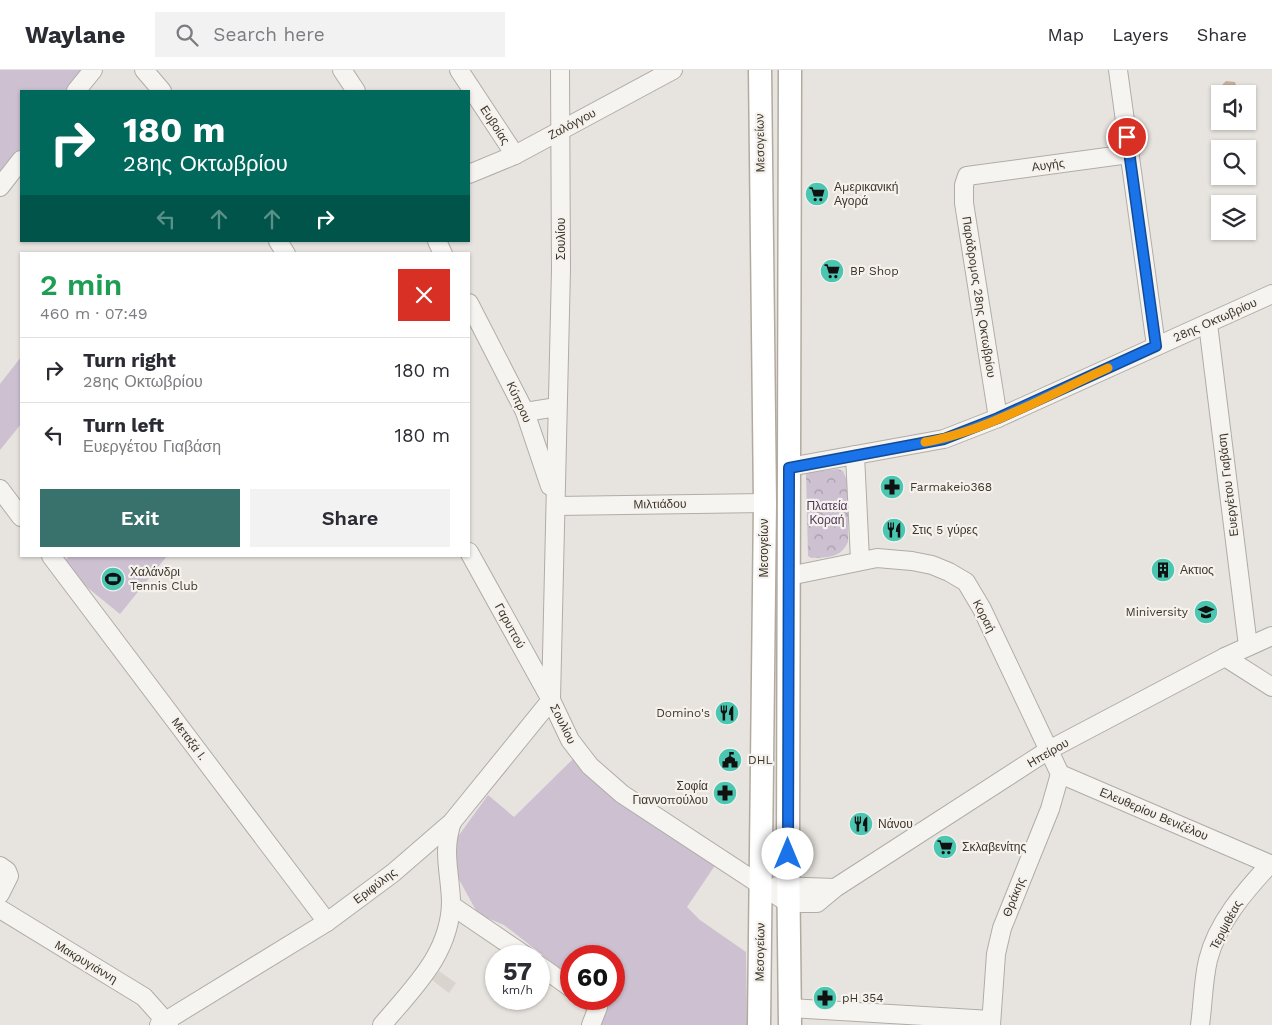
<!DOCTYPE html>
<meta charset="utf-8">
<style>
body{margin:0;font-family:"Work Sans",sans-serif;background:#f2f2f3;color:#2b2b33;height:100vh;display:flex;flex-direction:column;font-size:19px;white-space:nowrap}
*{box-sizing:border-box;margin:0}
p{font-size:16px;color:#7c7c81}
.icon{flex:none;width:28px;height:28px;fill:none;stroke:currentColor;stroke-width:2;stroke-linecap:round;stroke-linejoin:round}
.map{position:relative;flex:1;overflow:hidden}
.sheet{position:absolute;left:20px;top:182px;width:450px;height:305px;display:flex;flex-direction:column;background:#fff;border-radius:0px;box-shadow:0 1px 4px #0004}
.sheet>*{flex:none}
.banner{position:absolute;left:20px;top:20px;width:450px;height:152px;border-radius:0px;box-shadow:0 1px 4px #0004;background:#00695c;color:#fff;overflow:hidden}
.controls{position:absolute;left:1211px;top:15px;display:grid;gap:10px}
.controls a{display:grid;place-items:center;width:45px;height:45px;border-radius:0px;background:#fff;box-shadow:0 1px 4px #0004;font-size:25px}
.speed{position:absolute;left:485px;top:875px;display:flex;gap:10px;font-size:25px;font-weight:700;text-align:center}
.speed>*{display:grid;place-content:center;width:65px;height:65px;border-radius:50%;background:#fff;box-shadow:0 1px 4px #0004;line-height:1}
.speed small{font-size:12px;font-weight:400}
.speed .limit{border:8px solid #d22;background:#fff;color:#111}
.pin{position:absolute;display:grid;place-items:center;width:42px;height:42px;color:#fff;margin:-21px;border:2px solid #fff;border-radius:50%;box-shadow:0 1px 5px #0007}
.me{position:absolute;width:55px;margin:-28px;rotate:0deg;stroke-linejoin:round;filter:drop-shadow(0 0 4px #0008)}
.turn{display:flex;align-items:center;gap:18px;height:105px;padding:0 20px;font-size:22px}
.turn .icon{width:65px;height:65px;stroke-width:2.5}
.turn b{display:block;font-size:35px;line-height:42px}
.lanes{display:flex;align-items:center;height:48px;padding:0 20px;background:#0003;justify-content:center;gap:25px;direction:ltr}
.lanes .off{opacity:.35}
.round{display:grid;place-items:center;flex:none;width:52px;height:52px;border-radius:0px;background:#f2f2f3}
.headline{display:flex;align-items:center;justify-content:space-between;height:85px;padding:0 20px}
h1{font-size:30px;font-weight:600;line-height:38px;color:#1e9e55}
.button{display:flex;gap:10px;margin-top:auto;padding:10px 20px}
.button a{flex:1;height:58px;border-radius:0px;background:#39716c;color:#fff;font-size:20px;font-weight:600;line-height:58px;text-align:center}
.button a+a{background:#f2f2f3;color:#2b2b33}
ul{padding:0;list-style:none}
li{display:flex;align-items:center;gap:15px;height:65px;padding:0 20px;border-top:1px solid #e1e1e2}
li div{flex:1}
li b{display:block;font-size:19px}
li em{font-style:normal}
header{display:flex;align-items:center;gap:30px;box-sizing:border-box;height:70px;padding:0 25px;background:#fff;border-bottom:1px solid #e1e1e2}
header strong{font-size:24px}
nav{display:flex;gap:28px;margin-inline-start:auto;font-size:18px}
.search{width:350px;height:45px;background:#f2f2f3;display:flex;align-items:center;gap:12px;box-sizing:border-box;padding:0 18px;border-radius:0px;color:#7c7c81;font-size:19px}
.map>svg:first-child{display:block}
.built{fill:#d9d4cd}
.grass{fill:#ccc0d1}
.forest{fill:url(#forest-crowns)}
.water{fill:url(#water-rules)}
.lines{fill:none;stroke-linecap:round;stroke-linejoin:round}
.minor-casing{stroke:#b1aca5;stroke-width:20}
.major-casing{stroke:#b2aa9f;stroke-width:25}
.minor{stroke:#f6f4f1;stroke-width:18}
.major{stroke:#fff;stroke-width:22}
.route-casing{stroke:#114b97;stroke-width:12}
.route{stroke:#1a73e8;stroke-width:9}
.slow{stroke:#f59e0b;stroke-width:9}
.labels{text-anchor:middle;stroke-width:4.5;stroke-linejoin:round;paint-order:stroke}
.street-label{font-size:12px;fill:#3d3529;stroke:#f5f2ee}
.poi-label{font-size:12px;fill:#3d3529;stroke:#f5f2ee;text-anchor:start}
.park-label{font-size:12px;fill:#513758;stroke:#f5f2ee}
</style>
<header>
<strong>Waylane</strong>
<div class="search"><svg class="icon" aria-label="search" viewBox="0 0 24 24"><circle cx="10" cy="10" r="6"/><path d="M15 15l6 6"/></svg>Search here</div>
<nav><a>Map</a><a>Layers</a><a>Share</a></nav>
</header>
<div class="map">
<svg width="1272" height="955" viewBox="0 0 1272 955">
<defs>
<pattern id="forest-crowns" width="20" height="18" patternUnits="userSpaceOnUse" patternTransform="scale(1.25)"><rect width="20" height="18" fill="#ccc0d1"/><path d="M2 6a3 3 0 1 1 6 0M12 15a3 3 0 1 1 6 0" fill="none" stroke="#a79daa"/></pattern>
<pattern id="water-rules" width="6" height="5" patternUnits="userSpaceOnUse" patternTransform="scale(1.25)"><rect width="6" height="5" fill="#c6b09c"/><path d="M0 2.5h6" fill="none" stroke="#a2907f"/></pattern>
</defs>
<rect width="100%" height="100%" fill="#e7e4df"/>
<polygon class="built" points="439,901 456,913 449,923 432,910"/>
<g class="grass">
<polygon points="0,0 92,0 74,21 21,21 21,86 0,111"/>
<polygon points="21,287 21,354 0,380 0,314"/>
<polygon points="69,486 167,486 120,544 61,496"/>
<polygon points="575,687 716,794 687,837 700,850 746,882 747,955 597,955 607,936 599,929 614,929 614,886 571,886 571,907 504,855 478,844 456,804 454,772 488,725 514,747"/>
</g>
<path class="forest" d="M838 399 843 401 848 413V472C840 489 827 487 811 488L808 486 806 403Z"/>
<polygon class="water" points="1226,11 1235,12 1239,24 1224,24 1222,15"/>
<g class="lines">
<g class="minor-casing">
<g id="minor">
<polyline points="144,0 162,21"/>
<polyline points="342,0 356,21"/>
<polyline points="459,0 515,85"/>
<polyline points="1118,0 1156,276"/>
<polyline points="76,21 93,0"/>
<polyline points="469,104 515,85 673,0"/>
<polyline points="0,117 21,90"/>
<polyline points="278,171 286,184"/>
<polyline points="437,171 443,184"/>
<polyline points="469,233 525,342 550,416"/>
<polyline points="1208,254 1248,576"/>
<polyline points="525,342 557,337"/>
<polyline points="998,348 964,133 964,115 967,106 1129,84"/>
<polyline points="855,385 860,490"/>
<polyline points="789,397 944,369 998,348 1272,224"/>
<polyline points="0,419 21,447"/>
<polyline points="556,436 765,433"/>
<polyline points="469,482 551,630 570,670 590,696 622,724 788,833 817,833 835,818 1047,681 1225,587 1272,566"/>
<polyline points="51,486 327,852"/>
<polyline points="789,506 877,488 912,491 932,495 949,502 966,512 982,539 1060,704 1272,795"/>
<polyline points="1225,587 1272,617"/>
<polyline points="551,629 561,199 560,0"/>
<polyline points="0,796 7,801 9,806 0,824"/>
<polyline points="777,816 835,818"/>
<polyline points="451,835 526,886"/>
<polyline points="0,839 144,927 169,955"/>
<polyline points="539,895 571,918"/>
<polyline points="588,929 598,937 591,955"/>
<polyline points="790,938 991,950"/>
<polyline points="159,955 327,852 393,803 452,752 551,630"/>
<path d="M382 955C413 918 451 883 451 831 450 801 442 782 452 752"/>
<polyline points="991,955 996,884 1002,858 1050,739 1060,704"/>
<path d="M1200 955C1203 934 1203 911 1208 890 1217 853 1245 821 1270 794"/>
</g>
</g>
<g class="major-casing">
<g id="major">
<polyline points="759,955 765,433 760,0"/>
<polyline points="790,955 788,784 790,0"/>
</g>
</g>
<use href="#minor" class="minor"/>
<use href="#major" class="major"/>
</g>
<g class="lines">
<g class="route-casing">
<polyline id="route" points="788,784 789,398 944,369 998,348 1156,276 1127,67"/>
</g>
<use href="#route" class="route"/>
<path class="slow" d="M925 372C985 362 1052 323 1108 298"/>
</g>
<defs>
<g id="supermarket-disc" transform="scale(1.25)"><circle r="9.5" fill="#4ac6b1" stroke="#f5f2ee"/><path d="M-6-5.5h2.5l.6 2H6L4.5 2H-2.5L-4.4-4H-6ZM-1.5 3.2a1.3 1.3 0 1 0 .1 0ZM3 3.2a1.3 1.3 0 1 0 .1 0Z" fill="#111"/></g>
<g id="pharmacy-disc" transform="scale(1.25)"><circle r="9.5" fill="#4ac6b1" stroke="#f5f2ee"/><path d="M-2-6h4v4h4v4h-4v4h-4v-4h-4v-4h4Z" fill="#111"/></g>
<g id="restaurant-disc" transform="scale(1.25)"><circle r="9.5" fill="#4ac6b1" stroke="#f5f2ee"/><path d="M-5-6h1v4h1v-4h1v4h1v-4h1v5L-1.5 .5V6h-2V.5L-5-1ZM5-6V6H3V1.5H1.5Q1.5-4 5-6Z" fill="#111"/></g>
<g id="building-disc" transform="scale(1.25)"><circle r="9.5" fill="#4ac6b1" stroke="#f5f2ee"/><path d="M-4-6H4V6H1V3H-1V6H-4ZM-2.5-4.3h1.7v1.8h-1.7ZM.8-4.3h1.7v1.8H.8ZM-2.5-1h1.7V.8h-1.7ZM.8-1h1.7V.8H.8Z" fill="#111"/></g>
<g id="stadium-disc" transform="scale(1.25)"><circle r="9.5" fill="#4ac6b1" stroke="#f5f2ee"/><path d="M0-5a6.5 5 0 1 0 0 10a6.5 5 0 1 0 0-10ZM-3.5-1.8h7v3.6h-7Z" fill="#111"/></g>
<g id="school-disc" transform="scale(1.25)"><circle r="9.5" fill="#4ac6b1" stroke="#f5f2ee"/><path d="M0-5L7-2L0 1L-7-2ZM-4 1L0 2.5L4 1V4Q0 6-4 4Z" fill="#111"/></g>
<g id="civic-disc" transform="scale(1.25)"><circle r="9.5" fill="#4ac6b1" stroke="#f5f2ee"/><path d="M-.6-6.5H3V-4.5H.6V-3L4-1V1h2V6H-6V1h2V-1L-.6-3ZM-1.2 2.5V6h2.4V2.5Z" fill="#111"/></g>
</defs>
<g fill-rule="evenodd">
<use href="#supermarket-disc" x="817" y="124"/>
<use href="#supermarket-disc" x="832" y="201"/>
<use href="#pharmacy-disc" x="892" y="417"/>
<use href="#restaurant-disc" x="894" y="460"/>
<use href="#building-disc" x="1163" y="500"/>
<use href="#stadium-disc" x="113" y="509"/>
<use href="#school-disc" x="1206" y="542"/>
<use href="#restaurant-disc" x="727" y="643"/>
<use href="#civic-disc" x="730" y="690"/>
<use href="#pharmacy-disc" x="725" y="723"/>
<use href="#restaurant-disc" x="861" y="754"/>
<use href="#supermarket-disc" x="945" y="777"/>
<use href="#pharmacy-disc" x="825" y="928"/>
</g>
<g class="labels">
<g class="street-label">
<text transform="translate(572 54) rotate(-28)" y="4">Ζαλόγγου</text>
<text transform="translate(495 55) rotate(57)" y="4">Ευβοίας</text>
<text transform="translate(760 73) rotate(-91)" y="4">Μεσογείων</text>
<text transform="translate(1048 95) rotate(-8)" y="4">Αυγής</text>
<text transform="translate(561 169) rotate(-90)" y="4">Σουλίου</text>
<text transform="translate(979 227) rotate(81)" y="4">Παράδρομος 28ης Οκτωβρίου</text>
<text transform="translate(1215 250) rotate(-24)" y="4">28ης Οκτωβρίου</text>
<text transform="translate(519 332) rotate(65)" y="4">Κύπρου</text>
<text transform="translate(1228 415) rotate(-97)" y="4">Ευεργέτου Γιαβάση</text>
<text transform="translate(660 434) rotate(-1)" y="4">Μιλτιάδου</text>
<text transform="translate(764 478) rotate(-90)" y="4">Μεσογείων</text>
<text transform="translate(984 546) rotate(63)" y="4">Κοραή</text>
<text transform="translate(510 556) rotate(61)" y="4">Γαρυττού</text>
<text transform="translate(563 654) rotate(63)" y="4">Σουλίου</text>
<text transform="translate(189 669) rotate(53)" y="4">Μεταξά Ι.</text>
<text transform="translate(1048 683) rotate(-30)" y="4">Ηπείρου</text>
<text transform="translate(1154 744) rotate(23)" y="4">Ελευθερίου Βενιζέλου</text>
<text transform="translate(375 816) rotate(-37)" y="4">Εριφύλης</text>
<text transform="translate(1014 827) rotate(-68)" y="4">Θράκης</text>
<text transform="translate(1226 855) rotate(-62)" y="4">Τερψιθέας</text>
<text transform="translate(760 882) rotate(-89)" y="4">Μεσογείων</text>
<text transform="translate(86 892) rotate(31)" y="4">Μακρυγιάννη</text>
</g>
<g class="poi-label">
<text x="834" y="121">Αμερικανική<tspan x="834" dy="14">Αγορά</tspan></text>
<text x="850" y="205">BP Shop</text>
<text x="910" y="421">Farmakeio368</text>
<text x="912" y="464">Στις 5 γύρες</text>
<text x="1180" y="504">Ακτιος</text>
<text x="130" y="506">Χαλάνδρι<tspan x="130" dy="14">Tennis Club</tspan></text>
<text x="1188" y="546" text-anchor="end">Miniversity</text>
<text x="710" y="647" text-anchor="end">Domino's</text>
<text x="748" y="694">DHL</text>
<text x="708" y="720" text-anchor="end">Σοφία<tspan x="708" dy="14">Γιαννοπούλου</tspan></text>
<text x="878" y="758">Νάνου</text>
<text x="962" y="781">Σκλαβενίτης</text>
<text x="842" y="932">pH 354</text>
</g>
<g class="park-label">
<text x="827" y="440">Πλατεία<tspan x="827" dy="14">Κοραή</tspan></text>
</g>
</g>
</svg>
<div class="controls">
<a><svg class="icon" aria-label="sound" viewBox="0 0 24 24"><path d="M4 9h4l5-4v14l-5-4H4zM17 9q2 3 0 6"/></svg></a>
<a><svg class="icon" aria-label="search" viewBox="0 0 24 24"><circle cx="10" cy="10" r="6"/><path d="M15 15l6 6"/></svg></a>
<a><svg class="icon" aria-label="layers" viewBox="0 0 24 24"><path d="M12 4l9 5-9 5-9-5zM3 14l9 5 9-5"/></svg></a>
</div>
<div class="speed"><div>57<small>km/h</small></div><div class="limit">60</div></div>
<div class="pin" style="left:1127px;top:67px;background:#d93025"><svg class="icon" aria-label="arrive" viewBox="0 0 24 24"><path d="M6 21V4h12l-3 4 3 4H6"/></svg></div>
<svg class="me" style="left:788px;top:784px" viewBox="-20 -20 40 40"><circle r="19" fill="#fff"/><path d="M0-13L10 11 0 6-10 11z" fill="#1a73e8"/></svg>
<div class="banner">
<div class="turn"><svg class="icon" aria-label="right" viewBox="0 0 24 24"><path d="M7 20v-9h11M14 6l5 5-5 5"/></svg><div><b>180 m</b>28ης Οκτωβρίου</div></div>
<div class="lanes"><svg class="icon off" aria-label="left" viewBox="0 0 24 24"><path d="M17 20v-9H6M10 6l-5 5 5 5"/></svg><svg class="icon off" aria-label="ahead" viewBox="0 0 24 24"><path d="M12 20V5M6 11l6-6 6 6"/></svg><svg class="icon off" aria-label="ahead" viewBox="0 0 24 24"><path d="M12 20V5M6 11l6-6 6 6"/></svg><svg class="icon" aria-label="right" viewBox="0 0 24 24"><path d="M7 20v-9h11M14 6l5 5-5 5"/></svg></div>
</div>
<section class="sheet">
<div class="headline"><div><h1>2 min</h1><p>460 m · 07:49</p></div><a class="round" style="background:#d93025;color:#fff"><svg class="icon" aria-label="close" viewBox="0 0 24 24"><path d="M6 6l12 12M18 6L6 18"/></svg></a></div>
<ul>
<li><svg class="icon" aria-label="right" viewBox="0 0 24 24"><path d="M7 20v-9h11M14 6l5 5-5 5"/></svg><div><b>Turn right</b><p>28ης Οκτωβρίου</p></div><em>180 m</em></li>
<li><svg class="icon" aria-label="left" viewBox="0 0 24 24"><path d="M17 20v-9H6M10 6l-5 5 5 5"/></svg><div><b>Turn left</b><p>Ευεργέτου Γιαβάση</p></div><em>180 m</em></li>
</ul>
<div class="button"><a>Exit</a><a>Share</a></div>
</section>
</div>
